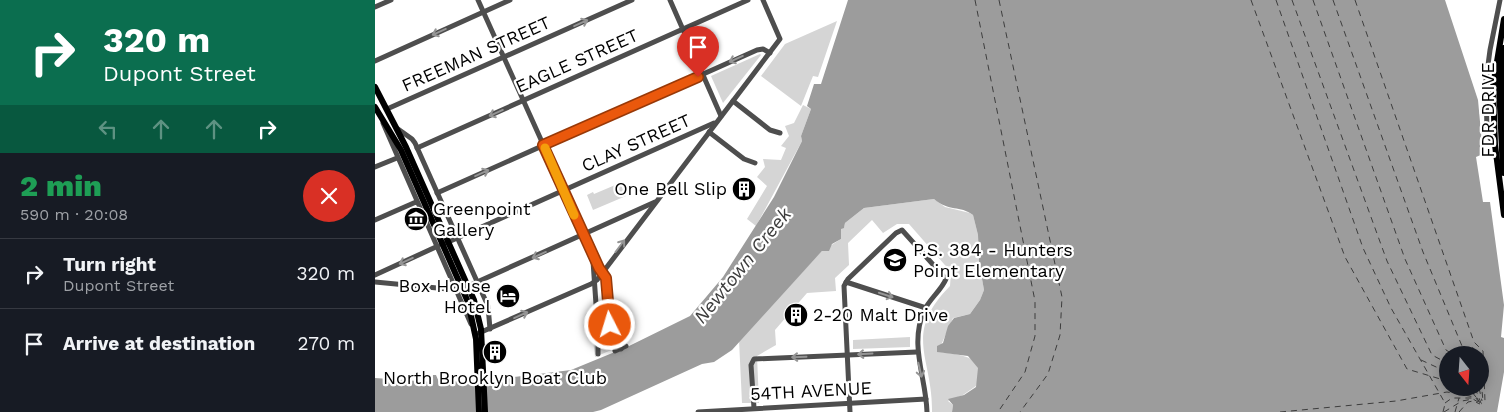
<!DOCTYPE html>
<meta charset="utf-8">
<style>
body{margin:0;font-family:"Work Sans",sans-serif;background:#242831;color:#f1f3f6;height:100vh;display:flex;flex-direction:column;font-size:19px;white-space:nowrap}
*{box-sizing:border-box;margin:0}
p{font-size:16px;color:#9ea1a6}
.icon{flex:none;width:28px;height:28px;fill:none;stroke:currentColor;stroke-width:2;stroke-linecap:round;stroke-linejoin:round}
.map{position:relative;flex:1;overflow:hidden}
.side{display:flex;flex-direction:column;background:#171b24;width:375px}
.side>*{flex:none}
.guide{background:#0b6e4f;color:#fff;overflow:hidden}
.needle{width:32px;rotate:163deg}
.controls{position:absolute;left:1064px;top:346px;display:grid;gap:10px}
.controls a{display:grid;place-items:center;width:50px;height:50px;border-radius:50%;background:#171b24;box-shadow:0 2px 12px #0003;font-size:25px}
.pin{position:absolute;display:grid;place-items:center;width:42px;height:42px;color:#fff;margin:-51px -21px;border-radius:50% 50% 50% 0;rotate:-45deg;box-shadow:0 0 5px #0007}
.pin .icon{rotate:45deg}
.me{position:absolute;width:55px;margin:-28px;rotate:355deg;stroke-linejoin:round;filter:drop-shadow(0 0 4px #0008)}
.turn{display:flex;align-items:center;gap:18px;height:105px;padding:0 20px;font-size:22px}
.turn .icon{width:65px;height:65px;stroke-width:2.5}
.turn b{display:block;font-size:35px;line-height:42px}
.lanes{display:flex;align-items:center;height:48px;padding:0 20px;background:#0003;justify-content:center;gap:25px;direction:ltr}
.lanes .off{opacity:.35}
.round{display:grid;place-items:center;flex:none;width:52px;height:52px;border-radius:26px;background:#242831}
.head{display:flex;align-items:center;justify-content:space-between;height:85px;padding:0 20px}
h1{font-size:30px;font-weight:800;line-height:38px;color:#1e9e55}
ul{padding:0;list-style:none}
li{display:flex;align-items:center;gap:15px;height:70px;padding:0 20px;border-top:1px solid #363941}
li div{flex:1}
li b{display:block;font-size:19px}
li em{font-style:normal}
main{display:flex;flex:1;min-height:0}
.map>svg:first-child{display:block}
.green{fill:#d5d5d5}
.water{fill:#9c9c9c;fill-rule:evenodd}
.lines{fill:none;stroke-linecap:round;stroke-linejoin:round}
.ferry{stroke:#3d3d3d;stroke-width:1;stroke-dasharray:6 5;stroke-linecap:butt}
.minor{stroke:#4e4e4e;stroke-width:5}
.major{stroke:#000;stroke-width:6}
.highway{stroke:#000;stroke-width:8}
.oneway{stroke:#959595}
.route-casing{stroke:#983908;stroke-width:12}
.route{stroke:#ea580c;stroke-width:9}
.slow{stroke:#f59e0b;stroke-width:9}
.labels{text-anchor:middle;stroke-width:4.5;stroke-linejoin:round;paint-order:stroke}
.street-label{font-size:18px;fill:#000;stroke:#fff}
.poi-label{font-size:18px;fill:#000;stroke:#fff;text-anchor:start}
.water-label{font-size:19px;font-style:italic;fill:#3d3d3d;stroke:#fff}
</style>
<main>
<section class="side">
<div class="guide">
<div class="turn"><svg class="icon" aria-label="right" viewBox="0 0 24 24"><path d="M7 20v-9h11M14 6l5 5-5 5"/></svg><div><b>320 m</b>Dupont Street</div></div>
<div class="lanes"><svg class="icon off" aria-label="left" viewBox="0 0 24 24"><path d="M17 20v-9H6M10 6l-5 5 5 5"/></svg><svg class="icon off" aria-label="ahead" viewBox="0 0 24 24"><path d="M12 20V5M6 11l6-6 6 6"/></svg><svg class="icon off" aria-label="ahead" viewBox="0 0 24 24"><path d="M12 20V5M6 11l6-6 6 6"/></svg><svg class="icon" aria-label="right" viewBox="0 0 24 24"><path d="M7 20v-9h11M14 6l5 5-5 5"/></svg></div>
</div>
<div class="head"><div><h1>2 min</h1><p>590 m · 20:08</p></div><a class="round" style="background:#d93025;color:#fff"><svg class="icon" aria-label="close" viewBox="0 0 24 24"><path d="M6 6l12 12M18 6L6 18"/></svg></a></div>
<ul>
<li><svg class="icon" aria-label="right" viewBox="0 0 24 24"><path d="M7 20v-9h11M14 6l5 5-5 5"/></svg><div><b>Turn right</b><p>Dupont Street</p></div><em>320 m</em></li>
<li><svg class="icon" aria-label="arrive" viewBox="0 0 24 24"><path d="M6 21V4h12l-3 4 3 4H6"/></svg><div><b>Arrive at destination</b></div><em>270 m</em></li>
</ul>
</section>
<div class="map">
<svg width="1129" height="412" viewBox="0 0 1129 412">
<rect width="100%" height="100%" fill="#fff"/>
<g class="green">
<polygon points="462,21 443,77 438,76 426,106 386,76 410,44"/>
<polygon points="385,54 386,55 348,103 336,76"/>
<polygon points="428,105 436,109 426,136 427,141 381,226 372,219 392,186 382,177 390,167 388,159 406,160 411,148 406,146 414,136 410,126 419,123"/>
<polygon points="245,183 251,196 218,210 212,195 218,192 219,194"/>
<path d="M559 199 570 207 595 213 598 215 603 235 604 262 609 290 605 300 595 314 578 318 563 352C582 354 617 356 601 386L588 395 573 401 578 405 577 412H557C558 357 527 335 575 286L576 272 534 224H522L508 233 497 220 473 243 474 265 460 278 461 291 432 293 400 330 401 345 382 356 384 403H367L364 340 447 251 466 239V228H469L470 223 489 208Z"/>
<polygon points="227,337 237,340 241,348 220,357 218,339"/>
<polygon points="535,337 535,347 478,349 478,340"/>
</g>
<path class="water" d="M473 0H1070L1103 100 1108 154 1101 157 1108 202H1115L1129 305 1126 337 1129 338V372L1122 412H577L578 405 573 399 589 395 601 387 603 368 593 356 562 352V346L568 343 573 326 579 318 595 314 605 300 609 290 604 262 603 235 598 215C585 205 574 212 559 199L489 208 470 223 469 228 466 229V239L457 244 454 251H447L357 350 339 362 327 364 226 410 218 412H0V378L57 382 58 375H61L64 382 115 380 196 370 252 347 315 316 348 277 399 197 427 141 426 136 436 109 432 106 439 84H446ZM1072 355H1105V388H1072Z"/>
<g class="lines">
<g class="ferry">
<polyline points="600,0 660,301 660,336 650,372 623,412"/>
<polyline points="624,0 687,297 685,335 673,374 645,412"/>
<polyline points="876,0 970,257 1032,369 1072,381"/>
<polyline points="901,0 988,248 1016,308 1070,403"/>
<polyline points="917,0 1012,261 1057,355 1072,363"/>
<polyline points="938,0 1030,259 1071,350 1079,355"/>
<polyline points="958,0 1048,252 1087,346 1096,355"/>
<polyline points="980,0 1099,342 1108,351 1110,401 1106,404"/>
<polyline points="1096,353 1099,343"/>
<polyline points="1046,360 1072,372"/>
<polyline points="1105,370 1108,401"/>
<polyline points="1087,388 1097,392 1104,401"/>
<polyline points="1096,388 1105,403"/>
<polyline points="1100,388 1106,403"/>
<polyline points="1104,388 1107,401"/>
<polyline points="1085,394 1086,388"/>
<polyline points="1070,403 1077,398 1099,398"/>
<polyline points="905,412 1021,401 1072,392 1100,397 1105,403"/>
<polyline points="1068,412 1070,404"/>
<polyline points="1069,412 1087,401 1098,399 1103,402"/>
<polyline points="1080,412 1084,398"/>
<polyline points="1084,412 1093,402 1098,401 1105,404"/>
</g>
<g class="minor">
<polyline points="103,0 218,255 231,277 234,323 246,349"/>
<polyline points="295,0 346,116"/>
<polyline points="0,7 16,0"/>
<polyline points="0,61 135,0"/>
<polyline points="358,101 395,130 405,133"/>
<polyline points="12,109 257,0"/>
<polyline points="8,123 96,324"/>
<polyline points="23,129 37,139 40,143 113,306 115,329"/>
<polyline points="334,132 369,159 380,163"/>
<polyline points="1120,145 1112,134 1111,80 1115,50 1125,0"/>
<polyline points="42,148 373,0"/>
<polyline points="0,167 22,158"/>
<polyline points="62,193 382,50 388,49 395,53"/>
<polyline points="0,220 41,202"/>
<polyline points="71,243 339,123"/>
<polyline points="218,261 223,333 238,332"/>
<polyline points="0,275 63,246"/>
<polyline points="0,282 83,290"/>
<polyline points="471,282 551,308"/>
<polyline points="91,287 280,202"/>
<polyline points="104,333 216,284 222,280 405,39 388,0"/>
<polyline points="240,351 251,346"/>
<polyline points="223,354 223,333"/>
<polyline points="379,408 376,365 379,359 542,352"/>
<polyline points="323,412 551,399"/>
<path d="M475 412 469 286 473 279 521 233 527 230 571 279C566 291 554 299 549 311 534 345 551 377 552 412"/>
</g>
<g class="major">
<polyline points="1129,19 1118,86 1120,145 1129,215"/>
<polyline points="0,87 31,147 99,300 106,329 110,412"/>
<polyline points="0,107 26,150 93,302 101,339 104,412"/>
</g>
<polyline class="highway" points="1129,49 1125,84 1129,172"/>
</g>
<defs><path id="oneway-shaft" d="M-6 0H5M1.5-3L5.5 0L1.5 3" fill="none" stroke-width="1.6" stroke-linecap="round" stroke-linejoin="round" transform="scale(1.25)"/></defs>
<g class="oneway">
<use href="#oneway-shaft" transform="translate(206 23) rotate(-24)"/>
<use href="#oneway-shaft" transform="translate(64 32) rotate(156)"/>
<use href="#oneway-shaft" transform="translate(361 59) rotate(156)"/>
<use href="#oneway-shaft" transform="translate(121 113) rotate(156)"/>
<use href="#oneway-shaft" transform="translate(107 173) rotate(-24)"/>
<use href="#oneway-shaft" transform="translate(245 246) rotate(-53)"/>
<use href="#oneway-shaft" transform="translate(164 255) rotate(156)"/>
<use href="#oneway-shaft" transform="translate(31 261) rotate(156)"/>
<use href="#oneway-shaft" transform="translate(511 295) rotate(18)"/>
<use href="#oneway-shaft" transform="translate(146 315) rotate(-24)"/>
<use href="#oneway-shaft" transform="translate(490 354) rotate(177)"/>
<use href="#oneway-shaft" transform="translate(424 357) rotate(178)"/>
<use href="#oneway-shaft" transform="translate(545 370) rotate(77)"/>
</g>
<g class="lines">
<g class="route-casing">
<polyline id="route" points="235,325 231,278 224,268 168,145 323,77"/>
</g>
<use href="#route" class="route"/>
<polyline class="slow" points="170,148 199,215"/>
</g>
<defs>
<g id="building-disc" transform="scale(1.25)"><circle r="9.5" fill="#000" stroke="#fff"/><path d="M-4-6H4V6H1V3H-1V6H-4ZM-2.5-4.3h1.7v1.8h-1.7ZM.8-4.3h1.7v1.8H.8ZM-2.5-1h1.7V.8h-1.7ZM.8-1h1.7V.8H.8Z" fill="#fff"/></g>
<g id="museum-disc" transform="scale(1.25)"><circle r="9.5" fill="#000" stroke="#fff"/><path d="M0-6L6-3V-2H-6V-3ZM-5-1h2V3h-2ZM-1-1h2V3h-2ZM3-1h2V3H3ZM-6 4H6V6H-6Z" fill="#fff"/></g>
<g id="school-disc" transform="scale(1.25)"><circle r="9.5" fill="#000" stroke="#fff"/><path d="M0-5L7-2L0 1L-7-2ZM-4 1L0 2.5L4 1V4Q0 6-4 4Z" fill="#fff"/></g>
<g id="hotel-disc" transform="scale(1.25)"><circle r="9.5" fill="#000" stroke="#fff"/><path d="M-6-4.5h1.5V1H6V5H4.5V3h-9V5H-6ZM-4 0a1.8 1.8 0 1 1 3.6 0ZM.5 0V-2.5h3Q6-2.5 6 0Z" fill="#fff"/></g>
</defs>
<g fill-rule="evenodd">
<use href="#building-disc" x="369" y="189"/>
<use href="#museum-disc" x="41" y="219"/>
<use href="#school-disc" x="520" y="260"/>
<use href="#hotel-disc" x="133" y="296"/>
<use href="#building-disc" x="421" y="315"/>
<use href="#building-disc" x="120" y="352"/>
</g>
<g class="labels">
<g class="street-label">
<text transform="translate(101 54) rotate(-24)" y="6">FREEMAN STREET</text>
<text transform="translate(202 61) rotate(-24)" y="6">EAGLE STREET</text>
<text transform="translate(1113 110) rotate(-90)" y="6">FDR DRIVE</text>
<text transform="translate(261 143) rotate(-24)" y="6">CLAY STREET</text>
<text transform="translate(436 391) rotate(-3)" y="6">54TH AVENUE</text>
</g>
<g class="poi-label">
<text x="352" y="195" text-anchor="end">One Bell Slip</text>
<text x="58" y="215">Greenpoint<tspan x="58" dy="21">Gallery</tspan></text>
<text x="538" y="256">P.S. 384 - Hunters<tspan x="538" dy="21">Point Elementary</tspan></text>
<text x="116" y="292" text-anchor="end">Box House<tspan x="116" dy="21">Hotel</tspan></text>
<text x="438" y="321">2-20 Malt Drive</text>
<text x="120" y="384" text-anchor="middle">North Brooklyn Boat Club</text>
</g>
<g class="water-label">
<text transform="translate(367 265) rotate(-51)" y="7">Newtown Creek</text>
</g>
</g>
</svg>
<div class="controls">
<a><svg class="needle" viewBox="-14 -14 28 28"><path d="M0-13l5 13h-10z" fill="#e53935"/><path d="M0 13l5-13h-10z" fill="#9ea1a6"/></svg></a>
</div>
<div class="pin" style="left:323px;top:77px;background:#d93025"><svg class="icon" aria-label="arrive" viewBox="0 0 24 24"><path d="M6 21V4h12l-3 4 3 4H6"/></svg></div>
<svg class="me" style="left:235px;top:325px" viewBox="-20 -20 40 40"><circle r="17" fill="#ea580c" stroke="#fff" stroke-width="3"/><path d="M0-11L8 9 0 5-8 9z" fill="#fff"/></svg>
</div>
</main>
